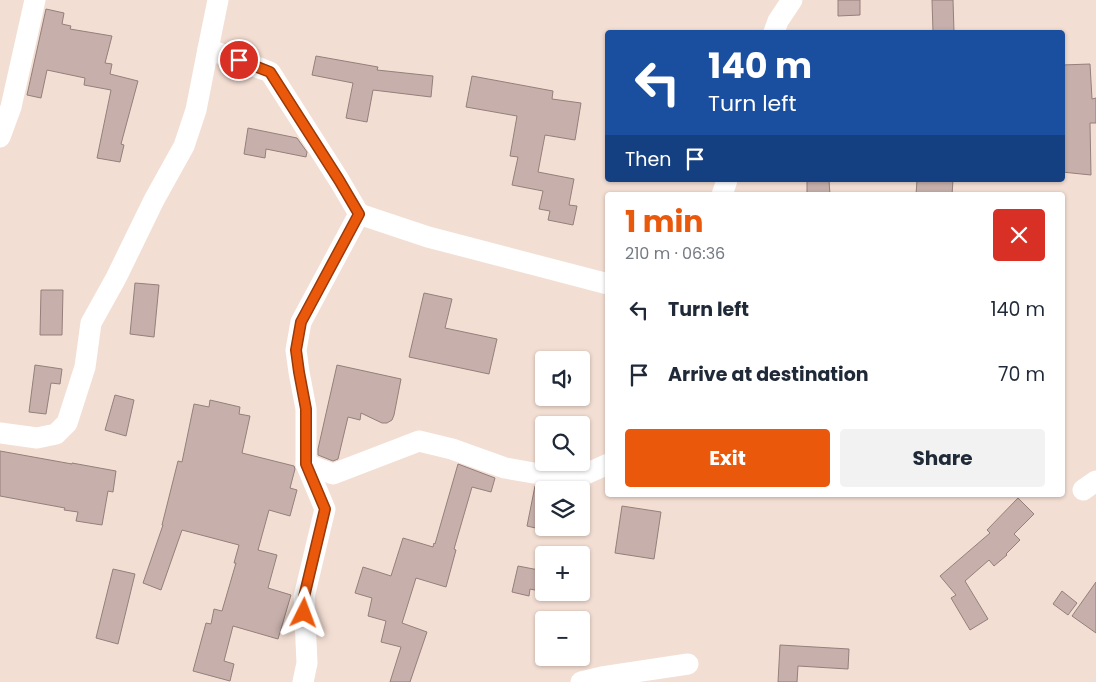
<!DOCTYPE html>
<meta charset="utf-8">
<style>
body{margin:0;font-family:Poppins,sans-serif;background:#f2f2f3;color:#1f2937;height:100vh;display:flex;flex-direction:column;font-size:19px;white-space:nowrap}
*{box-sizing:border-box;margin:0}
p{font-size:16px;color:#747a83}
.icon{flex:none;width:28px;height:28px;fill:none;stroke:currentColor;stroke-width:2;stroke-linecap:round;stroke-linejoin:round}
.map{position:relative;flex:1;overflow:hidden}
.side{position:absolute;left:605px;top:192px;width:460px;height:305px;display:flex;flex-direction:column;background:#fff;border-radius:5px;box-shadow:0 1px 4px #0004}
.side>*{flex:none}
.banner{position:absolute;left:605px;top:30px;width:460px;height:152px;border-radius:5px;box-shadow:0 1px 4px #0004;background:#1a4fa0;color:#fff;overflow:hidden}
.buttons{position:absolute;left:535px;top:351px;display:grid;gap:10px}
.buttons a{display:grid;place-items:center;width:55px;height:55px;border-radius:5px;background:#fff;box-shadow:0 1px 4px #0004;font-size:25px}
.pin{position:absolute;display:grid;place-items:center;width:42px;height:42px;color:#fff;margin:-21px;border:2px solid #fff;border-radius:50%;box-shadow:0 1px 5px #0007}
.me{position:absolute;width:55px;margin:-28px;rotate:3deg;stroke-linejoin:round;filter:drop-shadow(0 0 4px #0008)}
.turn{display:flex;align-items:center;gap:18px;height:105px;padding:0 20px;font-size:22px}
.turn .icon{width:65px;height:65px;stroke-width:2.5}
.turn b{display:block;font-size:35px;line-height:42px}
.then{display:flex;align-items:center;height:48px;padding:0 20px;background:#0003;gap:10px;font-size:19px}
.round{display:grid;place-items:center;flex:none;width:52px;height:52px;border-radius:5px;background:#f2f2f3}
.headline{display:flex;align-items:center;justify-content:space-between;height:85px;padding:0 20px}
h1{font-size:30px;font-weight:700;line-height:38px;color:#ea580c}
.button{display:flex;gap:10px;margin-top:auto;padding:10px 20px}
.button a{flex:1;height:58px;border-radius:5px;background:#ea580c;color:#fff;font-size:20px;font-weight:700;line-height:58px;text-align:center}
.button a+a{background:#f2f2f3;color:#1f2937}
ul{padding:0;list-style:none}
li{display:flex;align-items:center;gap:15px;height:65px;padding:0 20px}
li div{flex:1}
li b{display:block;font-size:19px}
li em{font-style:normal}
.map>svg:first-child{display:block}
.building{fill:#c7b0ab;stroke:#957f7a}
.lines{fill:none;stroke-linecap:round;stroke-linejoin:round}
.minor{stroke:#fff;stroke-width:21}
.route-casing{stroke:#983908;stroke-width:12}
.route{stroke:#ea580c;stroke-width:9}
</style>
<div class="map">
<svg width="1096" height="682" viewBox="0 0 1096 682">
<rect width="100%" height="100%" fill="#f3ded3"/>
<g class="building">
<polygon points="838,0 860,0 860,15 838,16"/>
<polygon points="932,0 953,0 954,32 933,32"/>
<polygon points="46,9 64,13 62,24 71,26 70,29 112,36 105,63 112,64 110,74 138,81 121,144 124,145 120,162 97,158 111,90 84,85 85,78 47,70 41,98 27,95"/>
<polygon points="316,56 378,67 377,70 433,76 431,97 373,90 367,122 346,118 353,83 312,75"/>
<polygon points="1090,64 1092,99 1096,98 1096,123 1090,123 1091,175 1062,172 1062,65"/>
<polygon points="472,76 553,91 552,99 581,103 575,140 545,135 538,172 574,179 569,205 577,206 573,225 548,220 550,211 539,209 543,191 512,185 518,157 510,156 517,116 466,107"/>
<polygon points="248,128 297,138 307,152 306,157 266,149 265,158 244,154"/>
<polygon points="807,180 829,180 830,195 807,195"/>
<polygon points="917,180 953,180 952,195 916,195"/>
<polygon points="135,283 159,285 154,337 130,334"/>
<polygon points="41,290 63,290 62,335 40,335"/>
<polygon points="424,293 452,299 445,328 497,339 489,374 409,357"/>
<polygon points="35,365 62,369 60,384 51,383 46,414 29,412"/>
<polygon points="337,365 401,379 394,415 392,420 387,423 382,423 361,413 360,420 348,417 338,459 333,461 318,455 318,449"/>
<polygon points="115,395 134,400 126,436 105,430"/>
<polygon points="210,400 240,407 239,414 250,416 242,453 294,466 295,469 290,488 297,490 290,516 269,510 258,550 277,555 268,588 291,595 278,639 233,626 224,661 234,664 230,681 193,671 206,623 211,624 214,609 222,611 236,563 234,563 239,545 182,530 161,590 143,583 163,525 162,525 178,461 182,462 194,404 209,407"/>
<polygon points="0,451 72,464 72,463 116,471 113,492 108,491 102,525 76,521 78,512 64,510 65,508 0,496"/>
<polygon points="458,464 495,478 491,492 472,487 454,549 456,550 446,587 416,578 402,623 427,632 410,682 390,682 401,647 381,642 386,621 368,616 372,598 355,593 363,567 391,576 403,538 433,547 434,543 435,544"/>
<polygon points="535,486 544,487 544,530 527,526"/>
<polygon points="1018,498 1034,514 1014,534 1020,540 1006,554 1007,555 994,566 989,560 965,581 988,619 970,630 951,598 956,595 940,576 990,533 987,530"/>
<polygon points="622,506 661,512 654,559 615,553"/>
<polygon points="518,566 544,571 544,592 530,589 529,596 512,592"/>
<polygon points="113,569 135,574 118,644 96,638"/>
<polygon points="1096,582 1096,633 1072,616"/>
<polygon points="1062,591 1077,603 1068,615 1053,604"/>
<polygon points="780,645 849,649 848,669 798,666 797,682 778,682"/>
</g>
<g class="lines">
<g class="minor">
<polyline points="218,0 208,49 270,72 339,180 359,214 301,322 296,350 299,372 306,409 306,464 325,509 304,597 307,663 303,682"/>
<polyline points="774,32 778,21 792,0"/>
<polyline points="0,137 11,107 35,0"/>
<polyline points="722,195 727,180"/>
<polyline points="359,214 428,237 608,284"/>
<polyline points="0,433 37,438 56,434 67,423 85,367 91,323 116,278 154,200 184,146 196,110 208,49"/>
<polyline points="306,464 333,474 419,441 452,449 505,468 545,475 577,478 608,464"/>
<polyline points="1083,490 1096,481"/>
<polyline points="581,682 602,677 688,664"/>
</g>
</g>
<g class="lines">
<g class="route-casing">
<polyline id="route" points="239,60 270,72 339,180 359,214 301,322 296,350 299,372 306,409 306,464 325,509 304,597 304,613"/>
</g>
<use href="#route" class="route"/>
</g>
</svg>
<div class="buttons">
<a><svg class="icon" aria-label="sound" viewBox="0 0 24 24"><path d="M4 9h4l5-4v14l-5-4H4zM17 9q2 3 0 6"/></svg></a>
<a><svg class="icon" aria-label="search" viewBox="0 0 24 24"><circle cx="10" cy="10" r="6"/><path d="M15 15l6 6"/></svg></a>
<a><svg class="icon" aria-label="layers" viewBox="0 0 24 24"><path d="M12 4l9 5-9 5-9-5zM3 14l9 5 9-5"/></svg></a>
<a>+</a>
<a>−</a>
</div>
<div class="pin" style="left:239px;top:60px;background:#d93025"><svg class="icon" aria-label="arrive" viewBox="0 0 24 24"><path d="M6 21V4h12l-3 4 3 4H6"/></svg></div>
<svg class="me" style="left:304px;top:613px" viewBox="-20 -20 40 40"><path d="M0-17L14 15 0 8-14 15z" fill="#ea580c" stroke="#fff" stroke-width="4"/></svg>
<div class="banner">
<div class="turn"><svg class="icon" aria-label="left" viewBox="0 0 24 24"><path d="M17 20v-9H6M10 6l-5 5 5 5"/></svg><div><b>140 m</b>Turn left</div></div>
<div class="then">Then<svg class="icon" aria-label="arrive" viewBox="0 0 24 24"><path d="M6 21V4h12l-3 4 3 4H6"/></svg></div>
</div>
<section class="side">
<div class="headline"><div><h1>1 min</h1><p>210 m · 06:36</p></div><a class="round" style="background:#d93025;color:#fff"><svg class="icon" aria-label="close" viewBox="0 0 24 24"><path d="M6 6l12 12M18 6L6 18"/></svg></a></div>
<ul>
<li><svg class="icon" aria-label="left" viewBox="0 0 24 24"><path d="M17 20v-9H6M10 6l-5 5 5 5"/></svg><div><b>Turn left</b></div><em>140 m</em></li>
<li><svg class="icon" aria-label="arrive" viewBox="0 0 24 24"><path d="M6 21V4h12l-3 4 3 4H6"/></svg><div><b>Arrive at destination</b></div><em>70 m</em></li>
</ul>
<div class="button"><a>Exit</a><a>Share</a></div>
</section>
</div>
